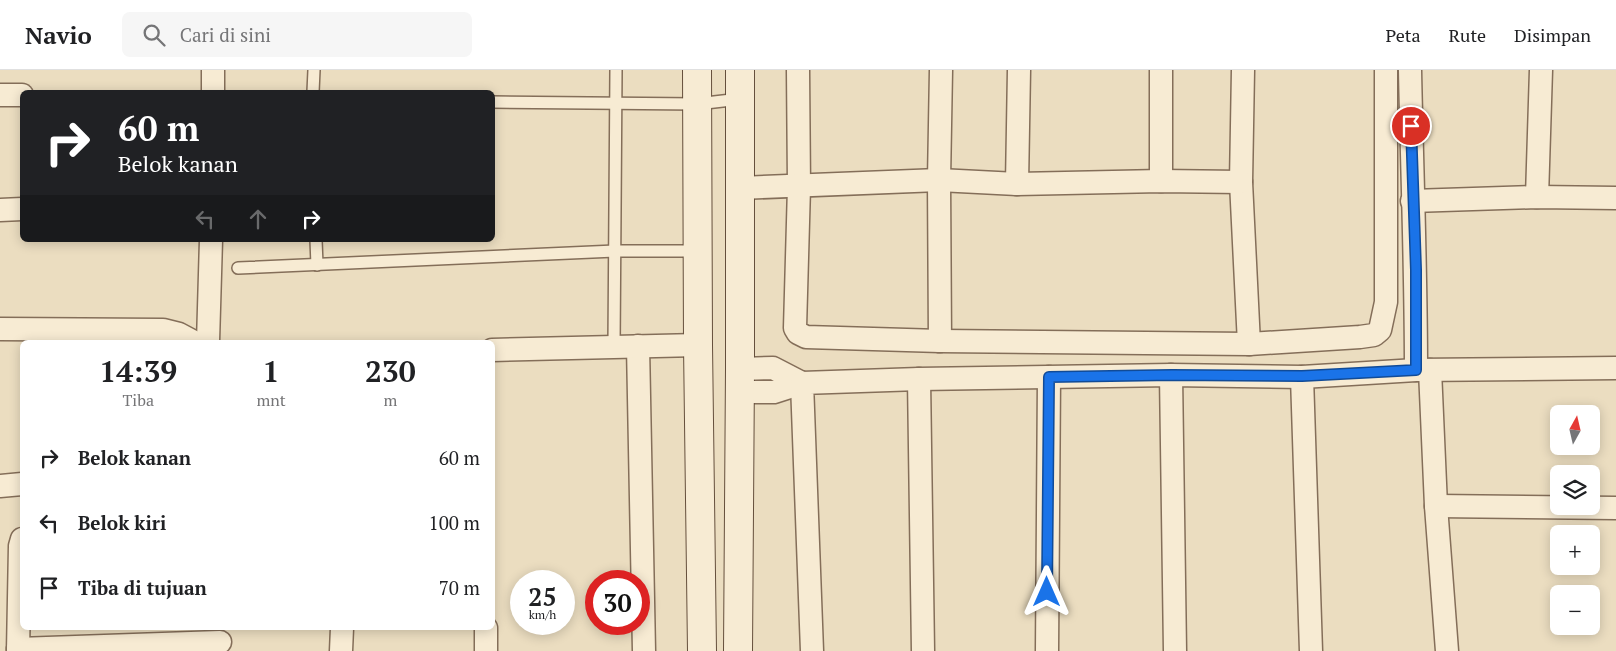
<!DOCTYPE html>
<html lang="id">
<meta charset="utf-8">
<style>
body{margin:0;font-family:"PT Serif",serif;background:#f6f6f6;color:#202124;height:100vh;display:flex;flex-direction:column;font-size:19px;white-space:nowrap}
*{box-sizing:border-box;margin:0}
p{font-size:16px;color:#757577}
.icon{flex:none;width:28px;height:28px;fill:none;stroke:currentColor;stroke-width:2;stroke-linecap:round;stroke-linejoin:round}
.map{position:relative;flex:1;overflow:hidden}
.side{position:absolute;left:20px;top:270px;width:475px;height:290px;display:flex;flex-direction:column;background:#fff;border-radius:8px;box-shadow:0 2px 12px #0003}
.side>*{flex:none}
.hud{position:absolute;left:20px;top:20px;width:475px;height:152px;border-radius:8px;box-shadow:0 2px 12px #0003;background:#202124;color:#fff;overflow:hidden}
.needle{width:32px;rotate:8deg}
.fabs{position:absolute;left:1550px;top:335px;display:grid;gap:10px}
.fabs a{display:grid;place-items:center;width:50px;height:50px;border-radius:8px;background:#fff;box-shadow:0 2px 12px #0003;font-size:25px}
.speed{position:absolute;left:510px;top:500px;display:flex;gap:10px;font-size:25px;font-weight:700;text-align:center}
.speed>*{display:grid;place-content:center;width:65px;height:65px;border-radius:50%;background:#fff;box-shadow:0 2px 12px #0003;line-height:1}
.speed small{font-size:12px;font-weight:400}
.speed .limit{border:8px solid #d22;background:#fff;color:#111}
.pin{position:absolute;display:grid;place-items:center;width:42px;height:42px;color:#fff;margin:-21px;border:2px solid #fff;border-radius:50%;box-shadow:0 1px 5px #0007}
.me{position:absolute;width:55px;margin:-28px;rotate:0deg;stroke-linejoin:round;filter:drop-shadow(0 0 4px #0008)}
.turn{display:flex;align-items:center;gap:18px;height:105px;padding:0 15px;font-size:22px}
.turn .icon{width:65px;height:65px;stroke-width:2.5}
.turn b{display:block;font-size:35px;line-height:42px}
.lanes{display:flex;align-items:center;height:48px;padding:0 15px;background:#0003;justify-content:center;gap:25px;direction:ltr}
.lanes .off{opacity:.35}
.eta{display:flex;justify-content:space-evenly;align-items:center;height:85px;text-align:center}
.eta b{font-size:30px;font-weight:600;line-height:35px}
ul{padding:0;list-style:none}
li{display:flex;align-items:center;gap:15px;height:65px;padding:0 15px}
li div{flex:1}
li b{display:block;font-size:19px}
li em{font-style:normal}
header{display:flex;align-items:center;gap:30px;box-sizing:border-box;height:70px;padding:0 25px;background:#fff;border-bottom:1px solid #e0e0e0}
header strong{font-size:24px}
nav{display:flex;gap:28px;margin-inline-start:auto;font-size:18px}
.search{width:350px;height:45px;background:#f6f6f6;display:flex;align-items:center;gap:12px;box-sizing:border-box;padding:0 18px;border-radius:8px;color:#757577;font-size:19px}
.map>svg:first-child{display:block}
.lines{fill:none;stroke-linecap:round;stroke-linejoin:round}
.lane-casing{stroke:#846e59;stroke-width:14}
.street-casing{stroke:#846e59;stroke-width:25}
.secondary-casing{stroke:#654f3c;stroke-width:30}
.lane{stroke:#f7ebd3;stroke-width:11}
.street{stroke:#f7ebd3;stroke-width:22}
.secondary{stroke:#f7ebd3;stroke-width:28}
.route-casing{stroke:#114b97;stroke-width:12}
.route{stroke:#1a73e8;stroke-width:9}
</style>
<header>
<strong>Navio</strong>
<div class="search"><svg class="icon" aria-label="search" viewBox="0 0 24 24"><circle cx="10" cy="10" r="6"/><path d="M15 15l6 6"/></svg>Cari di sini</div>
<nav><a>Peta</a><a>Rute</a><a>Disimpan</a></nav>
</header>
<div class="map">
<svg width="1616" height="581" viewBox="0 0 1616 581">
<rect width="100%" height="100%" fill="#ebddc0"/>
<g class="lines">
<g class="lane-casing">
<g id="lane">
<polyline points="313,22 314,0"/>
<polyline points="492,32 697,34 740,29"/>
<polyline points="316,170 317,195"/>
<polyline points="238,198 615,181 698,181"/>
<polyline points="614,276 616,0"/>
</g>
</g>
<g class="street-casing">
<g id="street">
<polyline points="798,0 799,117 795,258 798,263 806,267 940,271 1249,274 1360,267 1374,265 1380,260 1386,232 1386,0"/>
<polyline points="1243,0 1241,112 1249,274"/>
<path d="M1410 0C1412 100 1416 200 1416 300"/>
<polyline points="213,22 213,0"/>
<polyline points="0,25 22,25"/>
<polyline points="1161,111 1161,0"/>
<polyline points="1017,114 1019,0"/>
<polyline points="740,118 939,110 1017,114 1161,111 1241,112"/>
<polyline points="1537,127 1541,0"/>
<polyline points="1412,131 1537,127 1616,128"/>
<polyline points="0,140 22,139"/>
<polyline points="0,259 163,260 179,264 194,272"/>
<polyline points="940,271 939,110 941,0"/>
<polyline points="208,272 211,170"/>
<polyline points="638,276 644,581"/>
<polyline points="492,280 698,275"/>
<polyline points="740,299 773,298 802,313"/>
<polyline points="1430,300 1436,436 1447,581"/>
<polyline points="1171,305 1175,581"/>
<polyline points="1302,307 1311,581"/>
<polyline points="919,309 923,581"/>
<polyline points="739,322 774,322 802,313"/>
<polyline points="0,416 22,414"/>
<polyline points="1436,436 1616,438"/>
<polyline points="486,558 486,581"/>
<polyline points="18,579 220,572"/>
<polyline points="18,581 20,476 22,469"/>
<polyline points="341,581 342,558"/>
<polyline points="812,581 802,313 919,309 1171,305 1302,307 1416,300 1616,298"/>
<polyline points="1047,581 1049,307"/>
</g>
</g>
<g class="secondary-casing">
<g id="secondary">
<polyline points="697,0 698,275 702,581"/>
<polyline points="738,581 740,299 740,0"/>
</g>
</g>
<use href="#lane" class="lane"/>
<use href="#street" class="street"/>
<use href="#secondary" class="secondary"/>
</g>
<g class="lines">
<g class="route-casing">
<polyline id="route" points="1047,522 1049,307 1172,305 1302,306 1416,300 1416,200 1411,56"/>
</g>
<use href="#route" class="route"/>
</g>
</svg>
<div class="fabs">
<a><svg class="needle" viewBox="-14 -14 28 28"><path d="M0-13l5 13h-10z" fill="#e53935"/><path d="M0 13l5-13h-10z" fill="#757577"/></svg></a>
<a><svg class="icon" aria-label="layers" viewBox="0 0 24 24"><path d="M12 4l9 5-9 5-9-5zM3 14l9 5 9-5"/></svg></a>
<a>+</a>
<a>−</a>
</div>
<div class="speed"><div>25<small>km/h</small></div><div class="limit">30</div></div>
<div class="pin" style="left:1411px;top:56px;background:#d93025"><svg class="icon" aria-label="arrive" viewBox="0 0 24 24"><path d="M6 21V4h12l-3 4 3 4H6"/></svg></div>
<svg class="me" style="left:1047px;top:522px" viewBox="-20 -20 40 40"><path d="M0-17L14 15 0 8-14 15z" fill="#1a73e8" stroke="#fff" stroke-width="4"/></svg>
<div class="hud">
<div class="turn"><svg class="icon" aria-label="right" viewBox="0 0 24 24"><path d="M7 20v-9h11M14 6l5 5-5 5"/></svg><div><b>60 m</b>Belok kanan</div></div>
<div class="lanes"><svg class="icon off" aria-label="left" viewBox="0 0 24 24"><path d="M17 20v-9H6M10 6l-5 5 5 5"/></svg><svg class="icon off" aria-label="ahead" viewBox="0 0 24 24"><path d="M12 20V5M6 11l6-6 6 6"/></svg><svg class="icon" aria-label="right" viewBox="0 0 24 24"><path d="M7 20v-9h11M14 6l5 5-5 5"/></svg></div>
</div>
<section class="side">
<div class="eta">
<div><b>14:39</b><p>Tiba</p></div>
<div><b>1</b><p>mnt</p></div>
<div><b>230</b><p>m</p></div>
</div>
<ul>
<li><svg class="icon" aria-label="right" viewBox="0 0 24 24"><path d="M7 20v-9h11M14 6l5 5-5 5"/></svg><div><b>Belok kanan</b></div><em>60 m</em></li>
<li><svg class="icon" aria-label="left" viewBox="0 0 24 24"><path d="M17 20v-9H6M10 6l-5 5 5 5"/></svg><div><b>Belok kiri</b></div><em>100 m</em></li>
<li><svg class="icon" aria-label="arrive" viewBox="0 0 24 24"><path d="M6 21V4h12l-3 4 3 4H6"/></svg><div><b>Tiba di tujuan</b></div><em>70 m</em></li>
</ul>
</section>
</div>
